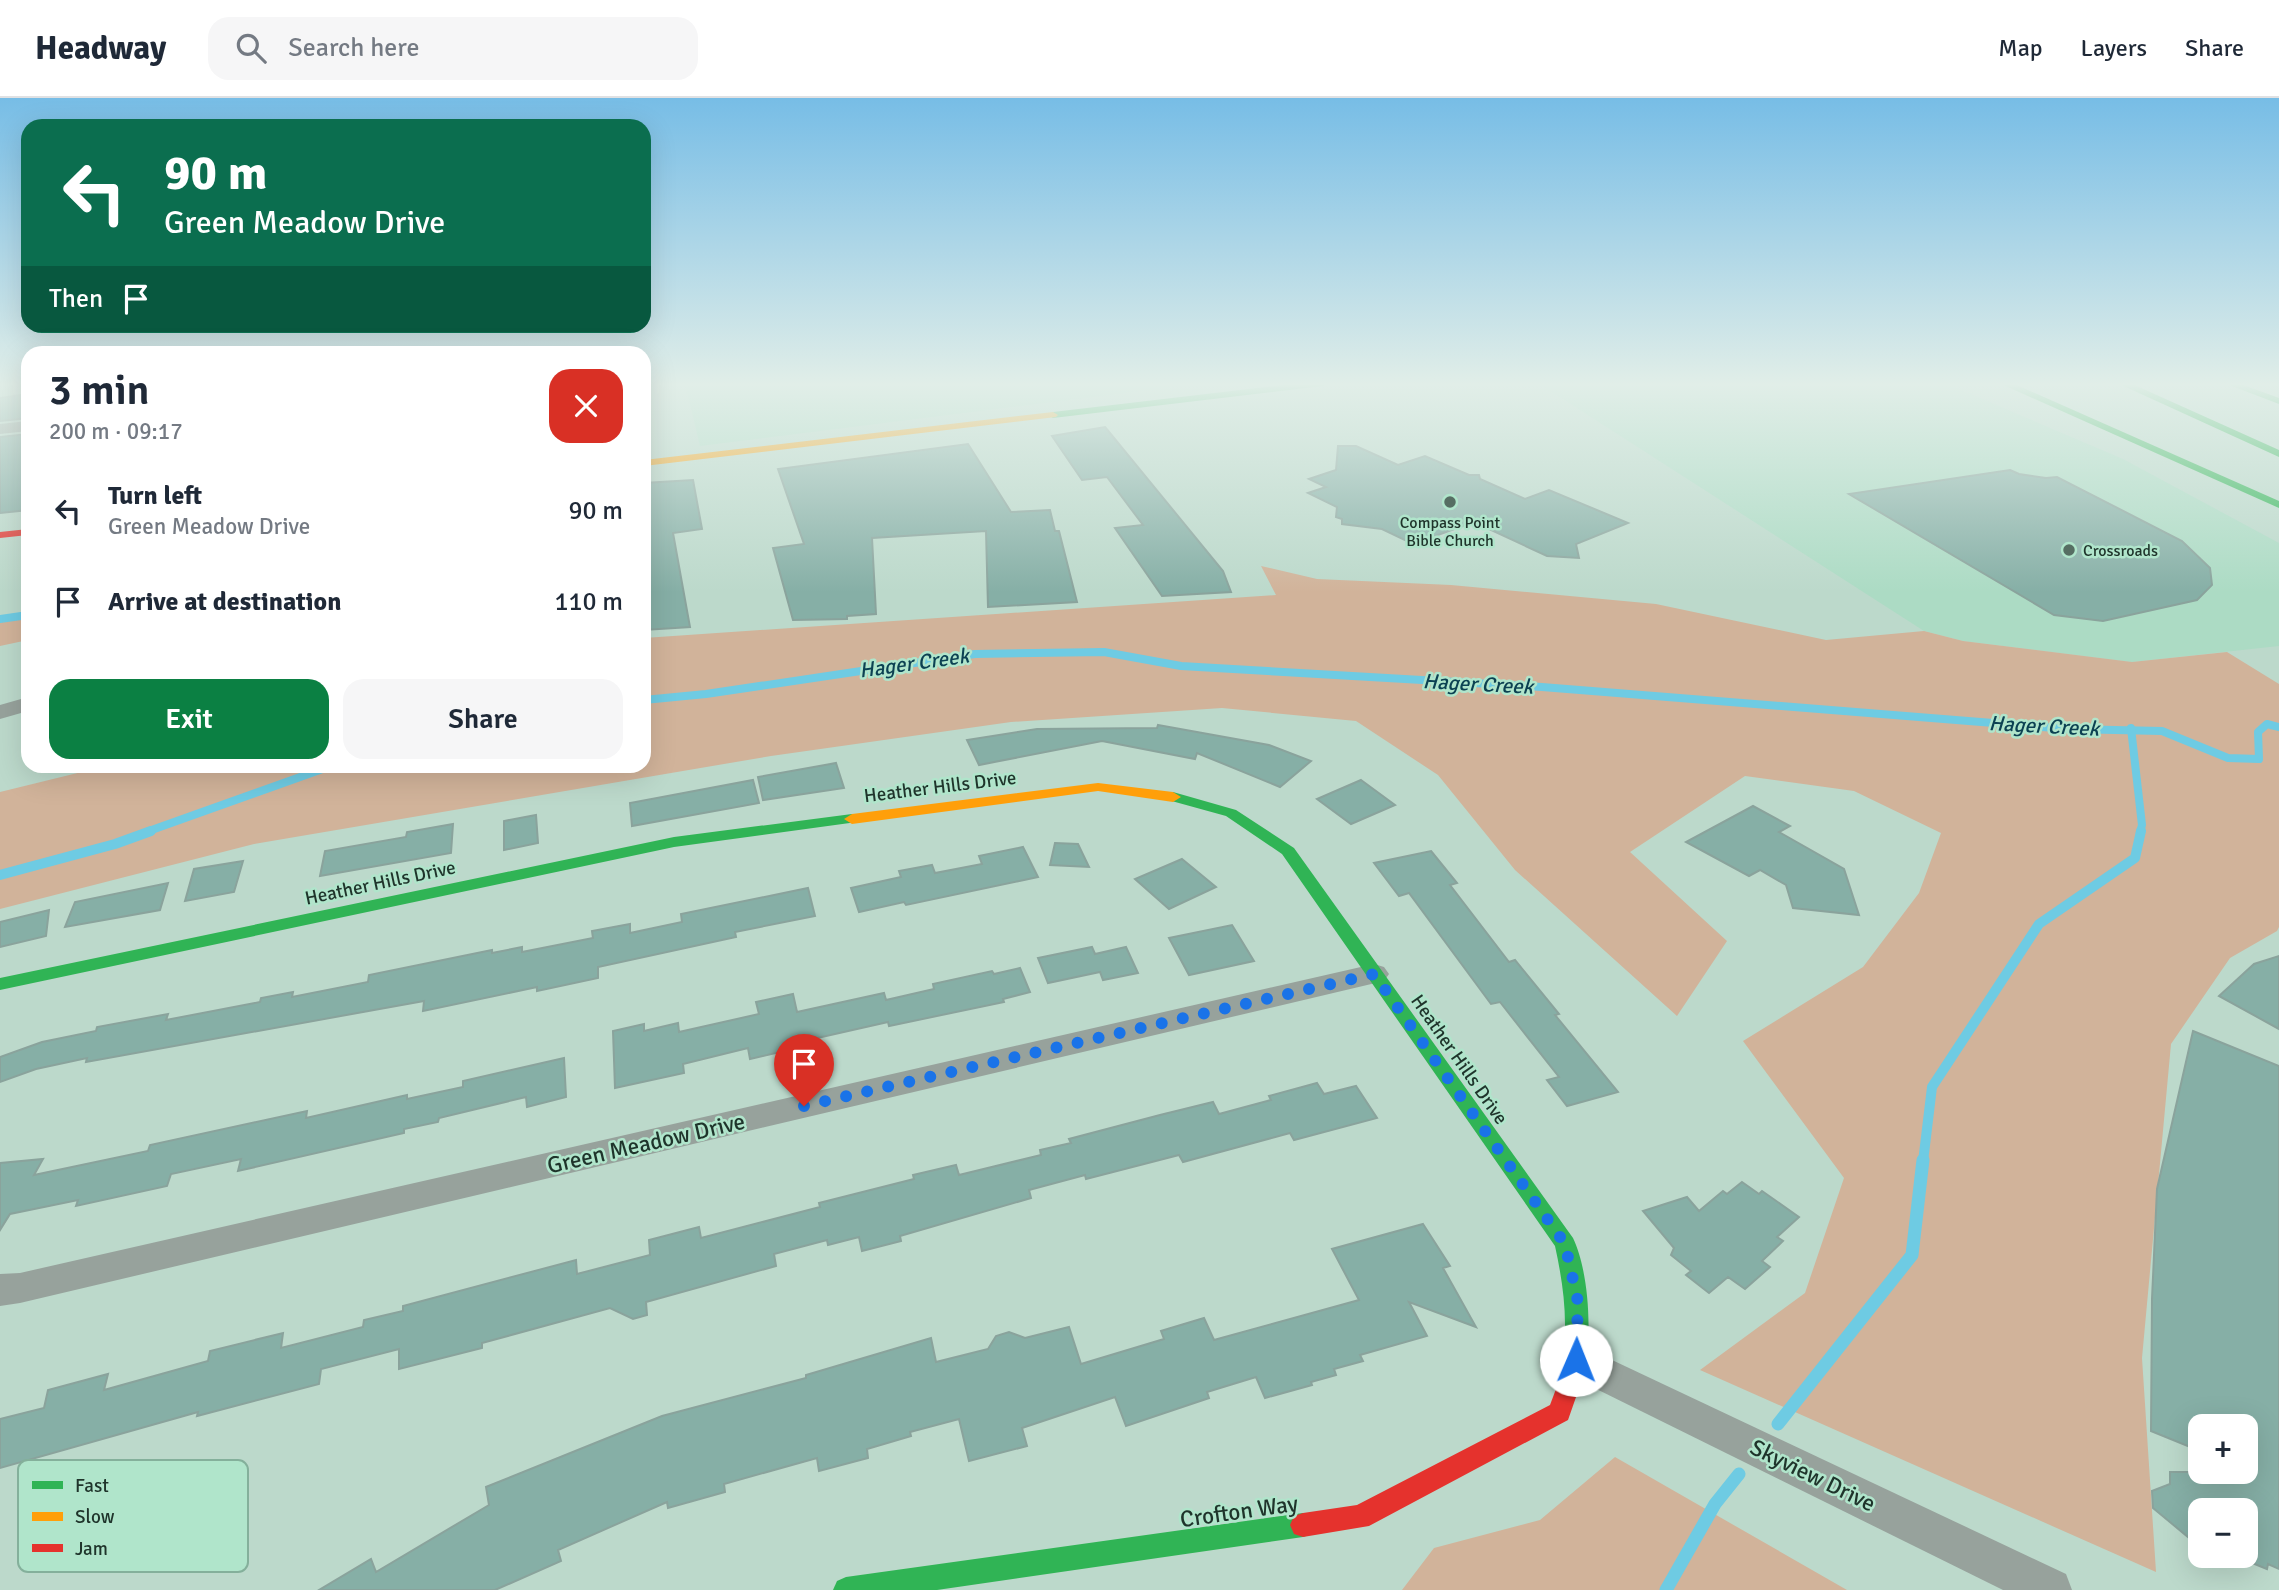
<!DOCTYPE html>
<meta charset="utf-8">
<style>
body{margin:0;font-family:Signika,sans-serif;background:#f6f6f7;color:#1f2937;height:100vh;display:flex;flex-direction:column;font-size:26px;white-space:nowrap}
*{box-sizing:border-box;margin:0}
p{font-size:23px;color:#747a83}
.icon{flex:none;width:38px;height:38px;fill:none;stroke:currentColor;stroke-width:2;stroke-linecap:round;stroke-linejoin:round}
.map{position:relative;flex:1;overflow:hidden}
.details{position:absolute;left:21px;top:248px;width:630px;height:427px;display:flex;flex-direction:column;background:#fff;border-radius:21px;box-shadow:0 7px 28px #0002}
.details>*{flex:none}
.banner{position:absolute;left:21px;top:21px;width:630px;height:214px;border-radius:21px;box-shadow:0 7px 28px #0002;background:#0b6e4f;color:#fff;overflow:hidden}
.tools{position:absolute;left:2188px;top:1316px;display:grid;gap:14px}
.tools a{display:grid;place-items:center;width:70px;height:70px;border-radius:14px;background:#fff;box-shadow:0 7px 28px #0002;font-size:35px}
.pin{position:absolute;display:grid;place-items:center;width:60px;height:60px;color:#fff;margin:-72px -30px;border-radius:50% 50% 50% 0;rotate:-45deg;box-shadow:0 0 7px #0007}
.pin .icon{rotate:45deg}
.me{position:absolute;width:77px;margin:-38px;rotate:1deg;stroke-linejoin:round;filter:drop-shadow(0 0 5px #0008)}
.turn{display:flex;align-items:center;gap:24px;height:147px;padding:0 28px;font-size:32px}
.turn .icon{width:91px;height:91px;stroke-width:2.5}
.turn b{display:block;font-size:49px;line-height:60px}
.then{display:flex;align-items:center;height:66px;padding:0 28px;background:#0003;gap:14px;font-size:26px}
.round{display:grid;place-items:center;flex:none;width:74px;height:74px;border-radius:21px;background:#f6f6f7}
.head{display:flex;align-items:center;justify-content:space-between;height:119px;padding:0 28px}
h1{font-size:42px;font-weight:600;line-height:52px}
.button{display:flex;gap:14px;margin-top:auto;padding:14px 28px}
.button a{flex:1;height:80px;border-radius:21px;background:#0b8043;color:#fff;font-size:28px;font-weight:600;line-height:80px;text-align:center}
.button a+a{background:#f6f6f7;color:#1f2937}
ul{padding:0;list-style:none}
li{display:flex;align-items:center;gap:21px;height:91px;padding:0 28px}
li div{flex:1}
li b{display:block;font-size:26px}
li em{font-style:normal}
header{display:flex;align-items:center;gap:42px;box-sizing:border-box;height:98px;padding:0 35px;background:#fff;border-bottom:2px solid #e0e1e3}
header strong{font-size:33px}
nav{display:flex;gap:38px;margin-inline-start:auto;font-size:24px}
.search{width:490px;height:63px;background:#f6f6f7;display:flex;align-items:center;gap:18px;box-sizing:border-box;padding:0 24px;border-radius:21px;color:#747a83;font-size:26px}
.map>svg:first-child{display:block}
.built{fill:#acdbc4}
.green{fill:#d1b39a}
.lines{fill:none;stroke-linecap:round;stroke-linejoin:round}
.stream-far2{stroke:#6ecbe3;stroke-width:8}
.stream-far1{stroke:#6ecbe3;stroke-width:10}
.stream{stroke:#6ecbe3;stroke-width:13}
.building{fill:#86afa6;stroke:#8aa39c;stroke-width:2}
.street{fill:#97a29c;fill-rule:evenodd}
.fast{fill:#30b455;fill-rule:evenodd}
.slow{fill:#ff9f0a;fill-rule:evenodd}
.jam{fill:#e5322d;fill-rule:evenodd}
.route{stroke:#1a73e8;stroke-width:12;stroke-dasharray:0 21.6}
.poi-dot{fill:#566e63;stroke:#b0e5cb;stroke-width:2.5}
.labels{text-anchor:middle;stroke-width:5;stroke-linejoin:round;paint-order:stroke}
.far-poi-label{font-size:16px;fill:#1f342b;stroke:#b0e5cb}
.street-label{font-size:19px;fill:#1f342b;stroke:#b0e5cb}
.water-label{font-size:21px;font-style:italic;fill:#0c4152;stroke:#b0e5cb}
.near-street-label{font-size:23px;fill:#1f342b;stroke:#b0e5cb}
.key{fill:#b0e5cb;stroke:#84b09b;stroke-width:2}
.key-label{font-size:19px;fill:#1f342b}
</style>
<header>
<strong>Headway</strong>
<div class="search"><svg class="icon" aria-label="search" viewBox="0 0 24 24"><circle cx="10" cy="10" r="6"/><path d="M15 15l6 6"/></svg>Search here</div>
<nav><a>Map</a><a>Layers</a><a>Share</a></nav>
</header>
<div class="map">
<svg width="2279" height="1492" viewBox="0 0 2279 1492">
<rect width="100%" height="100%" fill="#bcd9cb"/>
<g class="built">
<polygon points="685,285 1205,285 700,348"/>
<polygon points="1538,285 1945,285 2123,361 2279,445 2279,548 2132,564 1963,543 1924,533"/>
</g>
<g class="green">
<polygon points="1261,468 1317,481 1451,487 1656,506 1826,542 1924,533 1963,543 2132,564 2227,554 2279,586 2279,829 2277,833 2230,860 2171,946 2142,1260 2156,1474 1700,1272 1805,1195 1844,1080 1743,943 1863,869 1919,795 1941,735 1854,693 1745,678 1630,754 1727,843 1677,918 1515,772 1438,677 1356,623 1222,610 1011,624 771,658 254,746 0,811 0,694 106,668 644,668 644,540 1276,497"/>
<polygon points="28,514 28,542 0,548 0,518"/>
<polygon points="1615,1359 1847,1492 1402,1492 1434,1450 1540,1422"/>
</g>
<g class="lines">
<g class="stream-far2">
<polyline points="0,521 28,517"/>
<polyline points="644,602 706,596 975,556 1104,554 1181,568 1542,589 2068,631 2162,633 2228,660 2259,661 2258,634 2267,626 2279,629"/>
<polyline points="2131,630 2142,727 2140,734"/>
<polyline points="146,734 331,668"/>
</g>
<g class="stream-far1">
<polyline points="0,777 115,746 151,733"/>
<polyline points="1923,1064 1932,989 2039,826 2135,760 2141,733"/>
</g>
<g class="stream">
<polyline points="1778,1326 1912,1157 1923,1062"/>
<polyline points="1666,1492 1715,1406 1739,1376"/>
</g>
</g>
<g class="building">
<polygon points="28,296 28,320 0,323 0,300"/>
<polygon points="1105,329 1223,473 1231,494 1162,498 1115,430 1143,427 1107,379 1082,382 1052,338"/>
<polygon points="28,336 28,412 0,415 0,339"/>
<polygon points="968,346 1011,414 1050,412 1055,433 1059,433 1077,504 988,509 986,433 872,440 876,516 847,518 847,521 793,522 773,450 804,446 778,371"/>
<polygon points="1338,348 1356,348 1398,367 1425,358 1469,377 1479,377 1480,381 1525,401 1549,392 1628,425 1576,446 1579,460 1547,458 1474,424 1413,446 1382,431 1342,426 1342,421 1336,419 1337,409 1308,395 1326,389 1309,381 1336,372"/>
<polygon points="2010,372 2019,376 2046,380 2057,379 2182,443 2210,470 2212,487 2197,502 2103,523 2054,517 1849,396"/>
<polygon points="693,382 702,431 673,435 690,529 644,532 644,385"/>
<polygon points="1158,627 1269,647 1311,663 1280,689 1197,655 1195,661 1102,643 979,667 967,642 1037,631 1157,630"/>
<polygon points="836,665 844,690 763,702 758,679"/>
<polygon points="753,682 759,705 632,728 630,705"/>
<polygon points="1361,682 1395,707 1351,726 1317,701"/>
<polygon points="1753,708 1790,728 1779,734 1844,771 1859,817 1793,810 1786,787 1760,772 1749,778 1686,744"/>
<polygon points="536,717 538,745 504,752 504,723"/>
<polygon points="453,726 451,755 320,778 325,753 406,739 407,734"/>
<polygon points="1055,745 1078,746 1089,769 1050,767"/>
<polygon points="1023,749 1038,779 906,807 904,804 859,814 851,790 901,779 899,773 932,767 935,775 982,766 979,758"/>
<polygon points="1431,753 1457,785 1450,787 1509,864 1515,862 1559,916 1555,917 1618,994 1567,1008 1547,982 1559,979 1500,904 1491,906 1409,795 1399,798 1374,765"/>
<polygon points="1182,761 1216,789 1169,811 1135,781"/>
<polygon points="243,763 234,794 185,803 194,771"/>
<polygon points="168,785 160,812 65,829 75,804"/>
<polygon points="808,790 815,818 735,834 736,839 598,869 598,880 537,893 537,889 423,913 424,903 86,964 87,960 36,971 0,984 0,959 42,944 96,933 97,929 168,916 166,922 260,904 261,900 293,894 292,899 368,884 369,877 492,852 492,855 522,849 522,854 593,840 592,833 630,826 630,835 682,824 681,816"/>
<polygon points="49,812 46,838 0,849 0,824"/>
<polygon points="1232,827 1254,863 1189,877 1169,840"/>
<polygon points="1092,849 1095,856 1126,849 1138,875 1103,882 1100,874 1048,885 1038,860"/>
<polygon points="2279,858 2279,931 2219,898 2254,866"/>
<polygon points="1020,870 1030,894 1003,901 1004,904 889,928 888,924 804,943 805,948 750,961 748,950 683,966 684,975 615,990 613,933 644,926 644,933 678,925 679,934 759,916 756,904 793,896 797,914 884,895 886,902 934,891 933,886 992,873 994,876"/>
<polygon points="2193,933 2279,968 2279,1471 2268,1466 2267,1471 2245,1462 2245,1412 2200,1412 2200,1449 2153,1410 2152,1393 2170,1386 2170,1374 2252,1374 2245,1371 2245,1328 2200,1328 2200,1353 2151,1333 2152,1201 2157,1091"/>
<polygon points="564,960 566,999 527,1009 526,999 439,1020 438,1024 404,1031 404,1035 238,1073 241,1061 171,1076 167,1088 76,1108 78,1102 10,1116 0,1132 0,1065 43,1061 34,1077 148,1053 150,1047 307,1013 306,1020 407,997 407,1001 463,989 463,983"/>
<polygon points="1317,985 1324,996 1356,988 1377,1020 1294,1042 1290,1035 1183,1064 1179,1057 1086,1081 1085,1077 1029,1092 1031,1100 900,1138 901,1143 862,1153 859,1139 828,1147 827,1142 774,1156 776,1168 646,1204 647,1217 633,1221 610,1210 482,1245 482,1250 399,1271 399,1251 321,1271 319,1286 197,1318 198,1314 0,1370 0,1321 44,1310 48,1292 108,1276 104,1292 208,1263 210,1253 283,1235 281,1250 363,1229 364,1222 403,1213 403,1208 576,1162 577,1176 650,1157 649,1142 699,1129 701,1140 820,1109 819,1105 914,1081 913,1077 956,1067 959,1077 1041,1057 1040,1052 1071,1045 1069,1041 1160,1017 1213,1004 1219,1016 1271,1002 1269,998"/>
<polygon points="1742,1084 1759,1096 1762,1093 1799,1119 1777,1139 1783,1143 1762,1163 1770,1169 1745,1191 1728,1179 1709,1195 1686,1177 1691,1173 1671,1157 1674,1150 1643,1113 1687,1099 1699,1113 1723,1093 1727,1096"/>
<polygon points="1423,1126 1450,1168 1443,1170 1476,1229 1409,1204 1427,1238 1360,1257 1363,1263 1334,1271 1336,1277 1311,1284 1312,1287 1265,1300 1256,1279 1207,1294 1209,1300 1126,1328 1115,1299 1022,1330 1027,1348 969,1363 959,1321 910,1334 911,1338 867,1351 868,1360 819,1373 817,1360 724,1386 725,1394 668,1410 667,1404 558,1452 561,1463 495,1492 319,1492 371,1461 376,1474 489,1407 486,1389 662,1318 806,1280 806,1277 931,1240 936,1264 988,1251 996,1238 1009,1234 1025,1240 1069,1229 1081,1266 1164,1241 1161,1233 1204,1220 1214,1242 1359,1202 1332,1151"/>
</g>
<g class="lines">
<g class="street">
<polygon points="28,323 28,333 0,336 0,326"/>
<polygon points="28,599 28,613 0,621 0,607"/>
<polygon points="1374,866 1384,869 1389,876 1384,883 20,1205 0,1208 0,1176 20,1175"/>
<polygon points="1576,1245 2066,1476 2072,1492 2003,1492 1562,1274 1557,1262 1562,1250"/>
</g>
<g class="fast">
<polygon points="1300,285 1328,285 1323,288 1053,320 1048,317 1053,314"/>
<polygon points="1999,285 2012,285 2279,403 2279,410"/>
<polygon points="2117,285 2130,285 2279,352 2279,359"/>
<polygon points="2224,285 2238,285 2279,300 2279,306"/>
<path d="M1173 694 1236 712 1294 750 1573 1140C1590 1175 1595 1254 1578 1289L1570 1292 1562 1289 1558 1282C1570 1236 1565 1194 1555 1148L1282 756 1226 718 1168 702 1165 699Z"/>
<polygon points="852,716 857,718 860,721 857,724 674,749 0,892 0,880 674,739"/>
<polygon points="1303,1415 1312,1418 1316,1427 1312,1436 1303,1439 937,1492 833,1492 837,1483 846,1479"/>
</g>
<g class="slow">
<polygon points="1053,314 1058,317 1056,319 644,368 644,362"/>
<polygon points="1098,685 1173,694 1181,699 1173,704 1098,693 852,726 844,721 852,716"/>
</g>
<g class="jam">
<polygon points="28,431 28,437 0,440 0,434"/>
<polygon points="1570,1272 1578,1275 1582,1282 1568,1322 1369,1428 1303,1439 1294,1436 1290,1427 1294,1418 1303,1415 1357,1407 1550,1307 1562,1275"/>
</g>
</g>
<linearGradient id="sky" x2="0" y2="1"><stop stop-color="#77bde6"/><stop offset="0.58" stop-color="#e1eee8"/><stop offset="1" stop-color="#e1eee8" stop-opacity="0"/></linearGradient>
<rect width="2279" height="494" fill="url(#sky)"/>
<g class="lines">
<polyline class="route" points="804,1008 1374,876 1565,1146 1578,1204 1576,1262"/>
</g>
<g class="poi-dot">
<circle cx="1450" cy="404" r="7"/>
<circle cx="2069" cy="452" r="7"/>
</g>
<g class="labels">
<g class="far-poi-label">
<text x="1450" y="430">Compass Point<tspan x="1450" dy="18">Bible Church</tspan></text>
<text x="2083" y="458" text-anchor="start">Crossroads</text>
</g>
<g class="street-label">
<text transform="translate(940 688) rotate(-7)" y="7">Heather Hills Drive</text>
<text transform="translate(380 784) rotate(-12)" y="7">Heather Hills Drive</text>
<text transform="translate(1460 961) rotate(55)" y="7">Heather Hills Drive</text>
</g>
<g class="water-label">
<text transform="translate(914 565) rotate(-8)" y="7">Hager Creek</text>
<text transform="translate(1478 586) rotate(3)" y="7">Hager Creek</text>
<text transform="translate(2044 628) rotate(3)" y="7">Hager Creek</text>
</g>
<g class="near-street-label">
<text transform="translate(646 1045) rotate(-13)" y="8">Green Meadow Drive</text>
<text transform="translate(1813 1377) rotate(26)" y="8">Skyview Drive</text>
<text transform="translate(1239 1413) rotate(-8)" y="8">Crofton Way</text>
</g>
</g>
<rect x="18" y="1362" width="230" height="112" rx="10" class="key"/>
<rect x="32" y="1383" width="31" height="8" fill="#30b455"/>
<rect x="32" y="1414" width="31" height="9" fill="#ff9f0a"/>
<rect x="32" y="1446" width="31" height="8" fill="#e5322d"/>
<g class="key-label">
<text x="75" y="1394">Fast</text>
<text x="75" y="1425">Slow</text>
<text x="75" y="1457">Jam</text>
</g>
</svg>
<div class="tools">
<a>+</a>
<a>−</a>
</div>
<div class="pin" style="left:804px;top:1008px;background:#d93025"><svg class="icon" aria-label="arrive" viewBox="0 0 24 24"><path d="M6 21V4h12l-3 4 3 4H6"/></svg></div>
<svg class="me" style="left:1576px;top:1262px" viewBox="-20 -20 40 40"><circle r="19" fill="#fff"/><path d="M0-13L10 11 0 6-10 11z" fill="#1a73e8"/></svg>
<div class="banner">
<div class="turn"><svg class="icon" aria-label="left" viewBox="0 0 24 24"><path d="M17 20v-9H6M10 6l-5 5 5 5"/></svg><div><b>90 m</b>Green Meadow Drive</div></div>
<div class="then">Then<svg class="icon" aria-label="arrive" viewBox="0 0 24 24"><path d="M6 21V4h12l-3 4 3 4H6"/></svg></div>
</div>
<section class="details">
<div class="head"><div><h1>3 min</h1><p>200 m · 09:17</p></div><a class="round" style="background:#d93025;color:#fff"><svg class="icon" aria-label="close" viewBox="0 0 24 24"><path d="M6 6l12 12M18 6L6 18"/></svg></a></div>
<ul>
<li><svg class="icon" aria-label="left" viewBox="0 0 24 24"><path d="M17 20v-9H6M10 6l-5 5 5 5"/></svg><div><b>Turn left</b><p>Green Meadow Drive</p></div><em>90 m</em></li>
<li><svg class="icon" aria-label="arrive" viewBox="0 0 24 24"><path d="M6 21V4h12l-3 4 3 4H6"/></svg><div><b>Arrive at destination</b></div><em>110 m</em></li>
</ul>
<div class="button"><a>Exit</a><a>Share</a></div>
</section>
</div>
